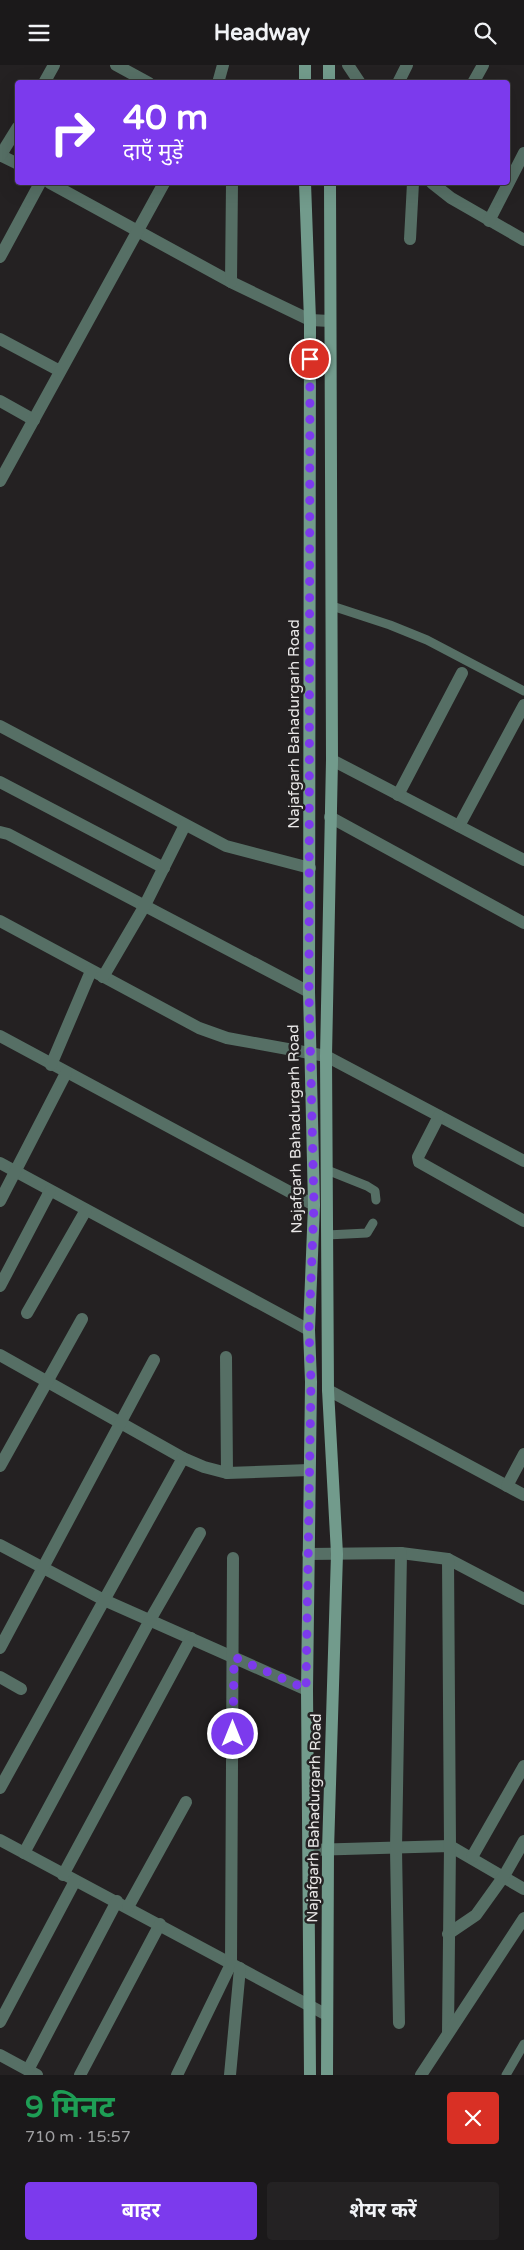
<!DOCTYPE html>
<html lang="hi">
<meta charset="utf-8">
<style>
body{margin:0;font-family:"Varela Round","Noto Sans Devanagari",sans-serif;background:#242223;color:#f1f3f6;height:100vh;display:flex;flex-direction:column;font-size:19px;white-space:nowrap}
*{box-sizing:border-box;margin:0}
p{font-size:16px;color:#a0a0a2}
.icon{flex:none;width:28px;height:28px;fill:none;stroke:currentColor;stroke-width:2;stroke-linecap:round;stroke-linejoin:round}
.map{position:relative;height:2010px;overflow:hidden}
.panel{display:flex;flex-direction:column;background:#1b191a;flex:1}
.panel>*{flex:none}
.guide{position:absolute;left:15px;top:15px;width:495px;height:105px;border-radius:5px;box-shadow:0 5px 20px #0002,0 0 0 1px #393839;background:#7c3aed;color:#fff;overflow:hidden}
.pin{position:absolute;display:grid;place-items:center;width:42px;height:42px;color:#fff;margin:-21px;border:2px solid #fff;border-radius:50%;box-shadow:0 1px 5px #0007}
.me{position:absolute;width:55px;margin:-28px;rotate:0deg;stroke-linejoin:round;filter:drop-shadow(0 0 4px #0008)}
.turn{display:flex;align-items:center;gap:18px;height:105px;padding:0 25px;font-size:22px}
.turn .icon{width:65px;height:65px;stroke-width:2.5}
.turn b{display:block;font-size:35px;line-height:42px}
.round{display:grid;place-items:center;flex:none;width:52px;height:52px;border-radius:5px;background:#242223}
.overview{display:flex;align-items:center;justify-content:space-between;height:85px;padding:0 25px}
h1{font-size:30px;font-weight:700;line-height:38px;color:#1e9e55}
.button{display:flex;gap:10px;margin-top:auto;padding:10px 25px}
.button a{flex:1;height:58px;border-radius:5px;background:#7c3aed;color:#fff;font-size:20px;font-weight:700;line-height:58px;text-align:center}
.button a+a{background:#242223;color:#f1f3f6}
header{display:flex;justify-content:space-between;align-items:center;height:65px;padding:0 25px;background:#1b191a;font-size:22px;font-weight:700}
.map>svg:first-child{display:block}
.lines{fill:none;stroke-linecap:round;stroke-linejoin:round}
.service{stroke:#566f65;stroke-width:9}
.minor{stroke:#566f65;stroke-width:12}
.secondary{stroke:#729b8c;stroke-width:12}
.route{stroke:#7c3aed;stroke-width:9;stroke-dasharray:0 16.2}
.labels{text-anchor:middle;stroke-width:5;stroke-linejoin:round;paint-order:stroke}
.street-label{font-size:15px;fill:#e9e7e7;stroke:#242122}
</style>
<header><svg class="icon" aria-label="menu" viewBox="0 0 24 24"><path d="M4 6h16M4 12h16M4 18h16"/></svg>Headway<svg class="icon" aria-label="search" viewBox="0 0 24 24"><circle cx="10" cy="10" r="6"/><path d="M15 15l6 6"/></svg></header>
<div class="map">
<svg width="524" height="2010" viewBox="0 0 524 2010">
<rect width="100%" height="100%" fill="#242122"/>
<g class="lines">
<g class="service">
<polyline points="332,541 390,560 427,575 524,626"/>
<polyline points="327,1105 367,1121 375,1126 376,1135"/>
<polyline points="327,1170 367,1168 373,1158"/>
<polyline points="506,2010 524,1979"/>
</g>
<g class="minor">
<polyline points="116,0 149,18"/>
<polyline points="348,0 360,18"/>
<polyline points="44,18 54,0"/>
<polyline points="218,18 223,0"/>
<polyline points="398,18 407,0"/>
<polyline points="473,18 483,0"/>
<polyline points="0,90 18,99"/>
<polyline points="0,91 18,62"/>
<polyline points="50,118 231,217 310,255 330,256"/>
<polyline points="432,118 451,133 524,175"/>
<polyline points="489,156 524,88"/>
<polyline points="410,174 413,118"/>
<polyline points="0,192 40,118"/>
<polyline points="231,217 232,118"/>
<polyline points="0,274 60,306"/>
<polyline points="0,336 34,355"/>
<polyline points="0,416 164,118"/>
<polyline points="0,661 226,781 310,803"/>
<polyline points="332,695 524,795"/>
<polyline points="0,717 164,803"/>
<polyline points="398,730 462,608"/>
<polyline points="330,752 524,858"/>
<polyline points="459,761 524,640"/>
<polyline points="0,767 8,769 309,927"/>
<polyline points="0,856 199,963 227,973 326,991 524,1096"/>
<polyline points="103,912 144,842 185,760"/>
<polyline points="0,971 314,1140"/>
<polyline points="51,1000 91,906"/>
<polyline points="439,1051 418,1092 419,1097 524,1156"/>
<polyline points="0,1098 309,1265"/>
<polyline points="0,1136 66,1008"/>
<polyline points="0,1221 50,1126"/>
<polyline points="27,1248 86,1145"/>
<polyline points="0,1290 183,1393 204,1402 227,1408 309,1405"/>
<polyline points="226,1292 227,1408"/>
<polyline points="328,1325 524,1430"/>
<polyline points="0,1401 82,1254"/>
<polyline points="507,1421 524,1389"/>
<polyline points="0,1480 104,1535 307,1625"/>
<polyline points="308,1489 401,1488 448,1494 524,1534"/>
<polyline points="0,1583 154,1295"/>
<polyline points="0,1612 21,1624"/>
<polyline points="0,1723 183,1393"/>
<polyline points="0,1775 327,1950"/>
<polyline points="309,1785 450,1781 524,1824"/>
<polyline points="24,1788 150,1555 200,1468"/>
<polyline points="472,1792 524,1701"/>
<polyline points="63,1810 191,1573"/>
<polyline points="128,1842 186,1737"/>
<polyline points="448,1869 476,1850 504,1811 524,1776"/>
<polyline points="0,1957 75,1816"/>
<polyline points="399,1958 396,1784 401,1488"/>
<polyline points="448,1968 450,1781 448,1494"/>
<polyline points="0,1990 37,2010"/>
<polyline points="28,2005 117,1836"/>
<polyline points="80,2010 160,1859"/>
<polyline points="177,2010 231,1899 233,1493"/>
<polyline points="230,2010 240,1903"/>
<polyline points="421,2010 524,1853"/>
</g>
<g class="secondary">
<polyline points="329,0 329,18"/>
<polyline points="305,18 305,0"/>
<polyline points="305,118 310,255 309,927 314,1140 309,1265 311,1317 307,1625 310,2010"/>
<polyline points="327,2010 328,1785 337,1489 328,1325 326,991 332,695 330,118"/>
</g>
</g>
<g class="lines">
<polyline class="route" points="233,1669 234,1592 306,1624 311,1317 309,1265 314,1140 309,928 310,294"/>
</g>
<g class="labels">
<g class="street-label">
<text transform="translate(294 659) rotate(-90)" y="5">Najafgarh Bahadurgarh Road</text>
<text transform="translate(295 1064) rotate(-91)" y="5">Najafgarh Bahadurgarh Road</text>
<text transform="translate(314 1753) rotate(-89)" y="5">Najafgarh Bahadurgarh Road</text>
</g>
</g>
</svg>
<div class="pin" style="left:310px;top:294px;background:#d93025"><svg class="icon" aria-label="arrive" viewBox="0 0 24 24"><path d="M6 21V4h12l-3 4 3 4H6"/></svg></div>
<svg class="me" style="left:233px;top:1669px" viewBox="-20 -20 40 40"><circle r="17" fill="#7c3aed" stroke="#fff" stroke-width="3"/><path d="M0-11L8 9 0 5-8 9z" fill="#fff"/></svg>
<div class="guide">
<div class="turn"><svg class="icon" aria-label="right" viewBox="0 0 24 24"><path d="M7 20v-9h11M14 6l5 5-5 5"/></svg><div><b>40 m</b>दाएँ मुड़ें</div></div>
</div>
</div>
<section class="panel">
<div class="overview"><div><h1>9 मिनट</h1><p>710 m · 15:57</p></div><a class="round" style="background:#d93025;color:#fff"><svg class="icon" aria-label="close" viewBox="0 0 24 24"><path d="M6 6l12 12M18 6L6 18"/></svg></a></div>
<div class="button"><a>बाहर</a><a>शेयर करें</a></div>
</section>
